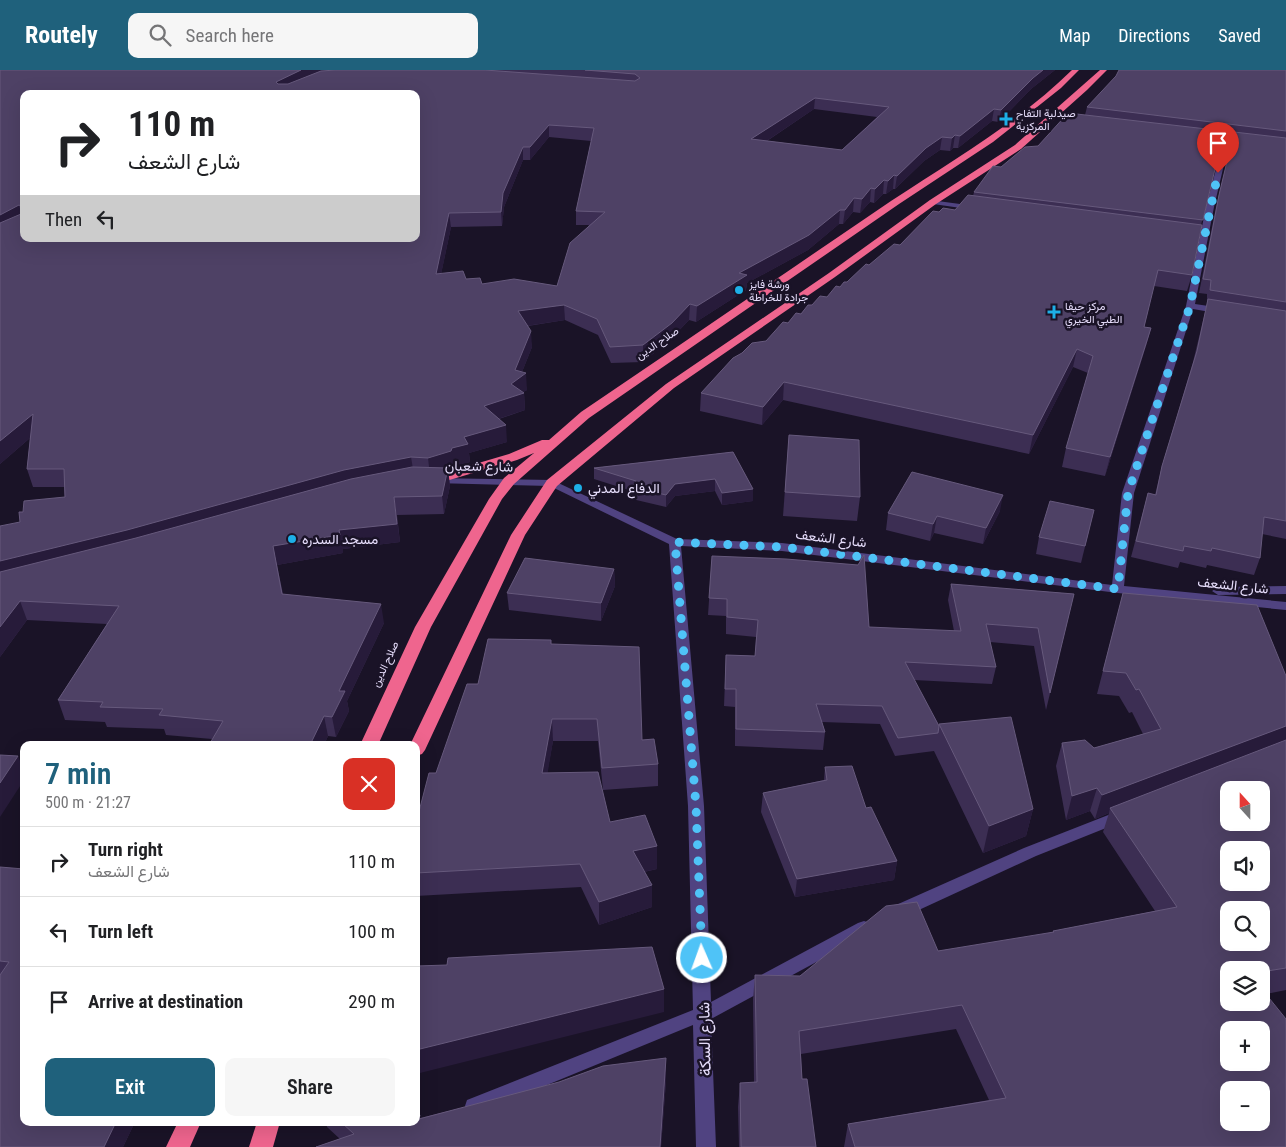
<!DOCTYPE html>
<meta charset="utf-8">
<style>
body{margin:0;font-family:"Roboto Condensed",Vazirmatn,sans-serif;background:#f6f6f6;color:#202124;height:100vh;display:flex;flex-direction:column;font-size:19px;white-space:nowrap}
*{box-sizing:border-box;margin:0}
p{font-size:16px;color:#757577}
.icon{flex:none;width:28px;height:28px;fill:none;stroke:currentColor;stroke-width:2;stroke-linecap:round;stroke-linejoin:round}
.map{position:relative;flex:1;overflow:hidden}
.drawer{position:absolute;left:20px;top:671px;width:400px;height:385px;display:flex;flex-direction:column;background:#fff;border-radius:10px;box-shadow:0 5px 20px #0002}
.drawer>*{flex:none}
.hud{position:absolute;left:20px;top:20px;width:400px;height:152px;border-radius:10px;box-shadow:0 5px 20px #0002;background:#fff;color:#202124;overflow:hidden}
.needle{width:32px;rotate:339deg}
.controls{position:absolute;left:1220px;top:711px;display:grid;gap:10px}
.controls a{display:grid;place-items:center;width:50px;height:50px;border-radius:10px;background:#fff;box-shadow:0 5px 20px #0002;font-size:25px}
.pin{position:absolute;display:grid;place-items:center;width:42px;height:42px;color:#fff;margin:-51px -21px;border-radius:50% 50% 50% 0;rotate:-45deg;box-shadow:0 0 5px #0007}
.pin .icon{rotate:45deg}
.me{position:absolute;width:55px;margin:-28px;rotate:358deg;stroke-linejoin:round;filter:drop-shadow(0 0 4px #0008)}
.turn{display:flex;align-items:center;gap:18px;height:105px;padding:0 25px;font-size:22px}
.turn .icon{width:65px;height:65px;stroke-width:2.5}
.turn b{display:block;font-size:35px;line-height:42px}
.then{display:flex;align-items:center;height:48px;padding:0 25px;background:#0003;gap:10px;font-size:19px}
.round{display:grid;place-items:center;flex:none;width:52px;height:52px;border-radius:10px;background:#f6f6f6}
.overview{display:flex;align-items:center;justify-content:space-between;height:85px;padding:0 25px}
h1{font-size:30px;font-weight:600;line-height:38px;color:#1f617c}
.primary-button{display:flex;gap:10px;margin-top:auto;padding:10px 25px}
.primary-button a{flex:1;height:58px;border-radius:10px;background:#1f617c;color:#fff;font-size:20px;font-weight:600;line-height:58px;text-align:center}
.primary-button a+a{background:#f6f6f6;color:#202124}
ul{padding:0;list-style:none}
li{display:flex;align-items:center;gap:15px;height:70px;padding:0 25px;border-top:1px solid #e0e0e0}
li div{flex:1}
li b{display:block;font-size:19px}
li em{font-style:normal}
header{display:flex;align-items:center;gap:30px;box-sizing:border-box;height:70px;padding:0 25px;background:#1f617c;color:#fff}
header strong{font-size:24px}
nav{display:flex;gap:28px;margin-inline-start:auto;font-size:18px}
.search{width:350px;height:45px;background:#f6f6f6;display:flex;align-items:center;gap:12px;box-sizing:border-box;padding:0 18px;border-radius:10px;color:#757577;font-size:19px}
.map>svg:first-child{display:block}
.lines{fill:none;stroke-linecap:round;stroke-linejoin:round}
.minor{fill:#504381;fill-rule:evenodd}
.highway{fill:#ef658e;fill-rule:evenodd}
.wall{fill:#3c2e53;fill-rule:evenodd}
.shaded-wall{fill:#271b3a}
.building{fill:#4e4165;stroke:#66597c;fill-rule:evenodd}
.route{stroke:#4fc3f7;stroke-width:9;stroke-dasharray:0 16.2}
.poi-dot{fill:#1dafe7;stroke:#1a1327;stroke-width:2}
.labels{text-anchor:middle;stroke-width:5;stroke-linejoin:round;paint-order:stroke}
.far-poi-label{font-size:11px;fill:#e6ddfb;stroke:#1a1327;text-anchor:start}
.far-street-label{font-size:11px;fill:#e6ddfb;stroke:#1a1327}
.street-label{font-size:14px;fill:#e6ddfb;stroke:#1a1327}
.poi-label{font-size:14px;fill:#e6ddfb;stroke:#1a1327;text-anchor:start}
.near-street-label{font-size:16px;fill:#e6ddfb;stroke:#1a1327}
</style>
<header>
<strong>Routely</strong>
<div class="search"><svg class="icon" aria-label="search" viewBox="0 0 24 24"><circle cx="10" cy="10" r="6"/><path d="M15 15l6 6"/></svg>Search here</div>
<nav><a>Map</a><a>Directions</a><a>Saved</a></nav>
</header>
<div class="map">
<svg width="1286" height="1077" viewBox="0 0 1286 1077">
<rect width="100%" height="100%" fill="#1a1327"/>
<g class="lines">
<g class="minor">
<polygon points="1227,67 1230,69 1214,137 1195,234 1222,238 1226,241 1222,244 1193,239 1134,423 1124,516 1286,532 1286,540 1118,523 782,481 681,476 704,736 711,932 858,853 864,851 870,853 872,858 870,863 711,949 716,1077 696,1077 693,955 481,1042 474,1045 467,1042 465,1036 467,1030 693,940 688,736 669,474 550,416 434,413 430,412 429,410 430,408 552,410 677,469 782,473 1112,515 1122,423 1186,236 1206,137 1224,69"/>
<polygon points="930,130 975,136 979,138 975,140 933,134 929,132"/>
<polygon points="1286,516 1286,524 1218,525 1212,521 1218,517"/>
<polygon points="1121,740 1126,742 1129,746 1126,750 1036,786 908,845 902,846 896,845 894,840 896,835 1024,778"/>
</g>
<g class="highway">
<path d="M1072 0H1079L1061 18 993 72 899 134 589 348 514 414 502 429 431 557 378 675H360L415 557 489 429 504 408 534 383 517 390 436 414 429 410 431 407 509 384 542 370H549L581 342C684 272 788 201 891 131 953 90 1019 52 1072 0Z"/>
<polygon points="1100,0 1107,0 1087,20 1021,79 936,134 835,207 674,318 557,416 525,465 425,680 422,684 416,686 416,675 410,675 511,465 547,410 666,314 829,203 930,130 1015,75"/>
<polygon points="178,1052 201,1052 190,1077 166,1077"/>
<polygon points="257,1052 280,1052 273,1077 249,1077"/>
</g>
</g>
<g class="wall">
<path d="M0 0H1055L1031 19 999 52 992 51 958 78H953L950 81 940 80 924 91 895 119H893L886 124H883L874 133 870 132 860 143 853 142 843 154H839L808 180 747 213 746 220 696 252 689 250 672 268 643 292 611 293 598 265 565 250 528 256 532 277 522 302 527 320 523 322 524 323 525 340 499 349 507 372 469 383 470 392 454 396 453 399 448 400 450 416 444 444 397 445 400 472 343 479V483L277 495 283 524 384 553 347 631 349 641 336 667 328 666 324 675H209L212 669 166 665 164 659 107 657 105 652 65 650 58 630 107 554 27 550 0 587 20 452 23 442 65 427 64 417H33L27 399 30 368 0 394ZM814 39 877 47 842 80 767 71ZM549 67 591 71 576 141V155H589L557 216 482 214 441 204 451 157 502 156 504 137 523 90H530Z"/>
<polygon points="1286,0 1286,469 1262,464 1260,488 1254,505 1207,495 1206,498 1180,492 1178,498 1131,487 1148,423 1155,425 1162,396 1193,292 1207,234 1207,224 1199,223 1216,137 1233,66 1223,65 1201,155 1192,205 1187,221 1154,216 1144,257 1151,258 1146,276 1105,406 1062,397 1066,378 1088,303 1073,297 1029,384 783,330 762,355 700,341 701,323 766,271 788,253 812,235 827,227 869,195 900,175 939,142 955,140 973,126 974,122 1001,97 1038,76 1085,45 1087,37"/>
<polygon points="789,365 860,427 857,451 783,446"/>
<polygon points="733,382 753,419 753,431 722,435 715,421 675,426 666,437 632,429 632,421 594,409 594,398"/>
<polygon points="1094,440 1081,493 1036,484 1039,467"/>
<polygon points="1000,441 983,474 934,463 930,471 886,460 888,443"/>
<polygon points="712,486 869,557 954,561 948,530 951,514 1074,524 1046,640 1034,576 990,572 996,597 992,614 914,610 939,656 939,654 1033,739 1026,766 983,783 934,681 895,686 880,654 822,652 825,662 823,680 735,676 735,637 724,636 726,585 755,586 756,567 726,564 726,546 708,545"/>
<polygon points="614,499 615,516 601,551 509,540 507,523"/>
<path d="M1123 523 1286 606V920L1266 924 1286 1077H844L848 1054 989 1030 956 959 801 984 802 1009 816 1077H739L738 1037 740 1013 754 1012 753 929 755 905 800 906 938 881 1052 863 1053 861 1155 841 1103 762 1109 743 1095 749 1090 741 1066 750 1056 696 1062 673 1094 678 1143 664 1132 642 1129 643 1119 626 1097 624ZM1229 900H1261V932Z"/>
<polygon points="552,574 642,670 658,694 658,716 603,720 598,671 553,671 547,703 610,752 657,776 657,799 644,802 652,837 599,855 581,817 416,826 416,753 436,703 478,614"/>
<polygon points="825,697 897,791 894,810 795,827 761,742 763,723 824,710"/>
<polygon points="0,797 24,1052 135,1052 123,1077 0,1077"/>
<polygon points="666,988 666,1011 661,1077 316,1077 340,1069 327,1057 326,1052 416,1052 420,1045 420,1048"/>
</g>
<g class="shaded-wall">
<polygon points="301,0 374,0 278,24 276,12"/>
<polygon points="1043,0 1055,0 1031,19 999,52 1001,40 1033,8"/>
<polygon points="815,28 814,39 750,82 751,69"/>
<polygon points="994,39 992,51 958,78 960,66"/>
<polygon points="549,55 549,67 530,90 530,77"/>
<polygon points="955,65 953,78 950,81 952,68"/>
<polygon points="942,67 940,80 924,91 895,119 897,106 926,78"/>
<polygon points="523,77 523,90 504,137 502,156 501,142 503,123"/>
<polygon points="894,105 893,119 886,124 888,111"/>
<polygon points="884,110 883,124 874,133 875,119"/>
<polygon points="871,118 870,132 860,143 862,129"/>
<polygon points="854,128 853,142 843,154 845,140"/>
<polygon points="19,135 23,149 0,161 0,145"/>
<polygon points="840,140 839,154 808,180 747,213 746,220 696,252 697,236 739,203"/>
<polygon points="449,143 451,157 438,219 436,204"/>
<polygon points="690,234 689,250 672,268 643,292 643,275"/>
<polygon points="564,235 565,250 519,257 518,241"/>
<polygon points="1151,258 1146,276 1105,406 1110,387"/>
<polygon points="531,261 532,277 520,307 526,303 527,320 520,324 524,323 525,340 485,353 484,336 515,300"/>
<polygon points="1077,279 1073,297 1029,384 1033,365"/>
<polygon points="784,312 783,330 762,355 763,337"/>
<polygon points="33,344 38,361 0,394 0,371"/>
<polygon points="506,355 507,372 469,383 470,392 454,396 453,399 448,400 450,416 444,444 442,426 430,405 428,388 464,367"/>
<polygon points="411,387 414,405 0,511 0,491 344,400"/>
<polygon points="715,409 715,421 675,426 666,437 666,425 675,414"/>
<polygon points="753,419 753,431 722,435 722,423"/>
<polygon points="1003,425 1000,441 983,474 986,458"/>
<polygon points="394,427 400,472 343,479 343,483 277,495 286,543 273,476 339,460"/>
<polygon points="937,446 934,463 930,471 933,454"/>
<polygon points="614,499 615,516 601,551 601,533"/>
<polygon points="20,531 27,550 0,587 0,557"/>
<polygon points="381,534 384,553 347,631 349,641 336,667 332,647 339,621"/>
<polygon points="324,646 328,666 324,675 310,675"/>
<polygon points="552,649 553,671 544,725 542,703"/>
<polygon points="1286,656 1286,676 1110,738 1109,743 1095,749 1102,725"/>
<polygon points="18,686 24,701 24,710 0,747 0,713"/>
<polygon points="1097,718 1090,741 1066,750 1072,726"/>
<polygon points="1033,739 1026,766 983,783 989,756"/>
<polygon points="657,776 657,799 633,804 633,781"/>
<polygon points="897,791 894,810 795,827 797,809"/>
<polygon points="652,815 652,837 599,855 599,832"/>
<polygon points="664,919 664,942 416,1004 416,980"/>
<polygon points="666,988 666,1011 661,1077 660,1077"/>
<polygon points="116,1052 135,1052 123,1077 104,1077"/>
<polygon points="358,1052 406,1052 367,1069 358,1054"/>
</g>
<g class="building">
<path d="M0 0H301L276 12 278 14H288L321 1 336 0H485L635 11 640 8 635 4 585 0H1043L1033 8 1001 40 994 39 960 66 955 65 952 68 942 67 926 78 897 106 894 105 888 111 884 110 875 119 871 118 862 129 854 128 845 140H840L809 165 739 203 747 205 697 236 690 234 672 253 643 275 610 277 597 249 564 235 518 241 531 261 515 300 526 303 511 314 524 323 484 336 506 355 464 367 468 374 452 378 451 381 428 388 411 387 344 400 127 460 0 491V456L20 452 19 442H23L24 431 65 427 64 399H27L33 344 0 371V153L21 144V136L19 135 0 145ZM24 24H416V169H24ZM815 28 889 37 842 80 751 69ZM549 55 594 58 576 141 605 142 570 173 557 216 514 209 482 214 480 208 466 209 463 201 436 204 449 143 501 142 503 123 523 77H530Z"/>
<polygon points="1119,0 1286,0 1286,61 1087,37 1116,6"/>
<polygon points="1068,43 1224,61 1203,150 974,122 993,96 1001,97 1025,77 1038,76"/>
<polygon points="1234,62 1286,68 1286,232 1210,220 1211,210 1203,209 1219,125"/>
<polygon points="968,125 1202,155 1192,205 1158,200 1144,257 1151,258 1110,387 1066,378 1093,286 1077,279 1033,365 784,312 763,337 701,323 733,288 742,283 752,273 766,271 783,252 788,253 796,243 801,244 808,235 812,235 820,226 827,227 836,216 840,217 844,212 847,212 866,194 869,195 894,174 900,175 933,141 939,142 943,138 955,140"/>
<polygon points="1208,229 1286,241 1286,451 1264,447 1260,488 1212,478 1211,481 1184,476 1183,481 1136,471 1148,423 1156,425 1162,396 1197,281"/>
<polygon points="789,365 859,370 860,427 785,422"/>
<polygon points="733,382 753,419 722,423 715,409 675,414 666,425 632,417 636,411 594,398"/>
<polygon points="412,397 448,398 442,426 394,427 397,454 339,460 340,465 273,476 282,524 381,534 339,621 345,621 332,647 324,646 310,675 209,675 223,651 159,645 163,639 100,637 103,632 58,630 119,536 20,531 0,557 0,502 136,468 351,409"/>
<polygon points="912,402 1003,425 986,458 937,446 933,454 888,443"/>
<polygon points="1050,431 1094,440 1085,476 1039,467"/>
<polygon points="864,485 869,557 961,561 951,514 1074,524 1050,623 1038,558 986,554 996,597 905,592 939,656 938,663 898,668 882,636 816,634 825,662 736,659 736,619 725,619 726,585 755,586 758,550 727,547 727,529 709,528 712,486 786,489 858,495"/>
<polygon points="525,488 614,499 601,533 507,523"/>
<polygon points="1123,523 1257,535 1286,606 1286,656 1102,725 1097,718 1072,726 1062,673 1085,670 1094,678 1161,659 1139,619 1136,620 1126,603 1103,601"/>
<polygon points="488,569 551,570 551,574 639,577 642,670 654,669 658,694 602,698 597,649 552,649 542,703 598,702 610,752 645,745 657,776 633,781 652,815 599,832 580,794 416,803 416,753 429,703 436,703 467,614 478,614"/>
<polygon points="1011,647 1033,739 989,756 939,654"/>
<path d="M1286 670V898L1261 902V900H1229V932H1261V918L1286 949V1077H855L848 1054 1006 1028 962 935 799 961 802 1009H807L816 1077H741L740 1013 757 1012 755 905 800 906 886 836 917 832 938 881 1054 862 1053 861 1177 837 1110 738ZM1229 720H1261V752H1229ZM1229 780H1261V812H1229ZM1229 840H1261V872H1229ZM1229 960H1261V992H1229ZM1229 1020H1261V1052H1229Z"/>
<polygon points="0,685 18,686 0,713"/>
<polygon points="852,696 866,738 871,737 897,791 797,809 763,723 827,710 825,697"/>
<polygon points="0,797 24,799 24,1052 116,1052 104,1077 0,1077 0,905 9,892 0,891"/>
<polygon points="652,877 664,919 416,980 416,896 447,895 448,888"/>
<polygon points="666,988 660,1077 316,1077 354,1064 341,1052 358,1052 358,1054 393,1055 400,1052 416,1052 416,1046 420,1045 419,1049 559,1012 603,996"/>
</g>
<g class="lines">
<polyline class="route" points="702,888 696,736 675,472 782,477 1118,519 1128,423 1190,236 1218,103"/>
</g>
<g class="poi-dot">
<path d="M1003.5 41.5h5v5h5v5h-5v5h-5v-5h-5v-5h5z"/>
<circle cx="739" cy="220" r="5"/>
<path d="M1051.5 234.5h5v5h5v5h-5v5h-5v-5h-5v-5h5z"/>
<circle cx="578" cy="418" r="5"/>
<circle cx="292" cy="469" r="5"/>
</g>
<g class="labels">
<g class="far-poi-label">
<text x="1016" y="47">صيدلية التفاح<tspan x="1016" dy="13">المركزية</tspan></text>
<text x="749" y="218">ورشة فايز<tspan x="749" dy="13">جرادة للخراطة</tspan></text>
<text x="1065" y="240">مركز حيفا<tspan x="1065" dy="13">الطبي الخيري</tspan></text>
</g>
<g class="far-street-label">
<text transform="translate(657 273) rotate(-34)" y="4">صلاح الدين</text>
<text transform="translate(385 594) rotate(-65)" y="4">صلاح الدين</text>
</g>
<g class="street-label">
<text transform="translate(479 396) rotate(1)" y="5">شارع شعبان</text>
<text transform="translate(831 468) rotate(7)" y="5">شارع الشعف</text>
<text transform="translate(1233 515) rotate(6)" y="5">شارع الشعف</text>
</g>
<g class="poi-label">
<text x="588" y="423">الدفاع المدني</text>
<text x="302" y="474">مسجد السدره</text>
</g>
<g class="near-street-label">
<text transform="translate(704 969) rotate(-91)" y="6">شارع السكة</text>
</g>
</g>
</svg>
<div class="controls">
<a><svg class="needle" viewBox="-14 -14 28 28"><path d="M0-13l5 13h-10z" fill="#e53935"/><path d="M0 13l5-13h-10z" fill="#757577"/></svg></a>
<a><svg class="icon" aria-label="sound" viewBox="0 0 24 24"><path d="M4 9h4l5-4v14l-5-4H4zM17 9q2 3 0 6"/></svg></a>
<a><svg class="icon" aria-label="search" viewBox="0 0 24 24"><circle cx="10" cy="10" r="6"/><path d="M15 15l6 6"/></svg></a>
<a><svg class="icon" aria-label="layers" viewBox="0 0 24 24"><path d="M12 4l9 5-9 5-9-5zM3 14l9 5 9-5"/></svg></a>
<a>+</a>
<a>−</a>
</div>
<div class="pin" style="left:1218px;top:103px;background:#d93025"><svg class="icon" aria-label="arrive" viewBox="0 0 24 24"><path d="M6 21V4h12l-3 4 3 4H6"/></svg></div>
<svg class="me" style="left:702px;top:888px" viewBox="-20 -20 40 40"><circle r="17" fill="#4fc3f7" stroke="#fff" stroke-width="3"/><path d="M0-11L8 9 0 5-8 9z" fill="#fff"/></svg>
<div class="hud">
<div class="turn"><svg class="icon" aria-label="right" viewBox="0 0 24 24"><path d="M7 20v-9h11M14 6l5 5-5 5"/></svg><div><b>110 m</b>شارع الشعف</div></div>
<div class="then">Then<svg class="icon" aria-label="left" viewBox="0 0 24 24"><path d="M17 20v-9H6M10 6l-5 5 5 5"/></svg></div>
</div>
<section class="drawer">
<div class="overview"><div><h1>7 min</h1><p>500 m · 21:27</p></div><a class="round" style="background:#d93025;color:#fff"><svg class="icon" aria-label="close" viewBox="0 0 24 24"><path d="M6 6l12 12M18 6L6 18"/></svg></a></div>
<ul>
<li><svg class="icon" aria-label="right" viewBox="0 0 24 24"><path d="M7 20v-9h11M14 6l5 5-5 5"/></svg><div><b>Turn right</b><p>شارع الشعف</p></div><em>110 m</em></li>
<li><svg class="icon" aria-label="left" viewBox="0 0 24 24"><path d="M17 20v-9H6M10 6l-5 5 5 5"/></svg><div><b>Turn left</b></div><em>100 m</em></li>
<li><svg class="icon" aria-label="arrive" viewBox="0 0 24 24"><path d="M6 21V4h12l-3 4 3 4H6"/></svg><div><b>Arrive at destination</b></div><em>290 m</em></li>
</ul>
<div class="primary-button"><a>Exit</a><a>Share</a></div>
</section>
</div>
